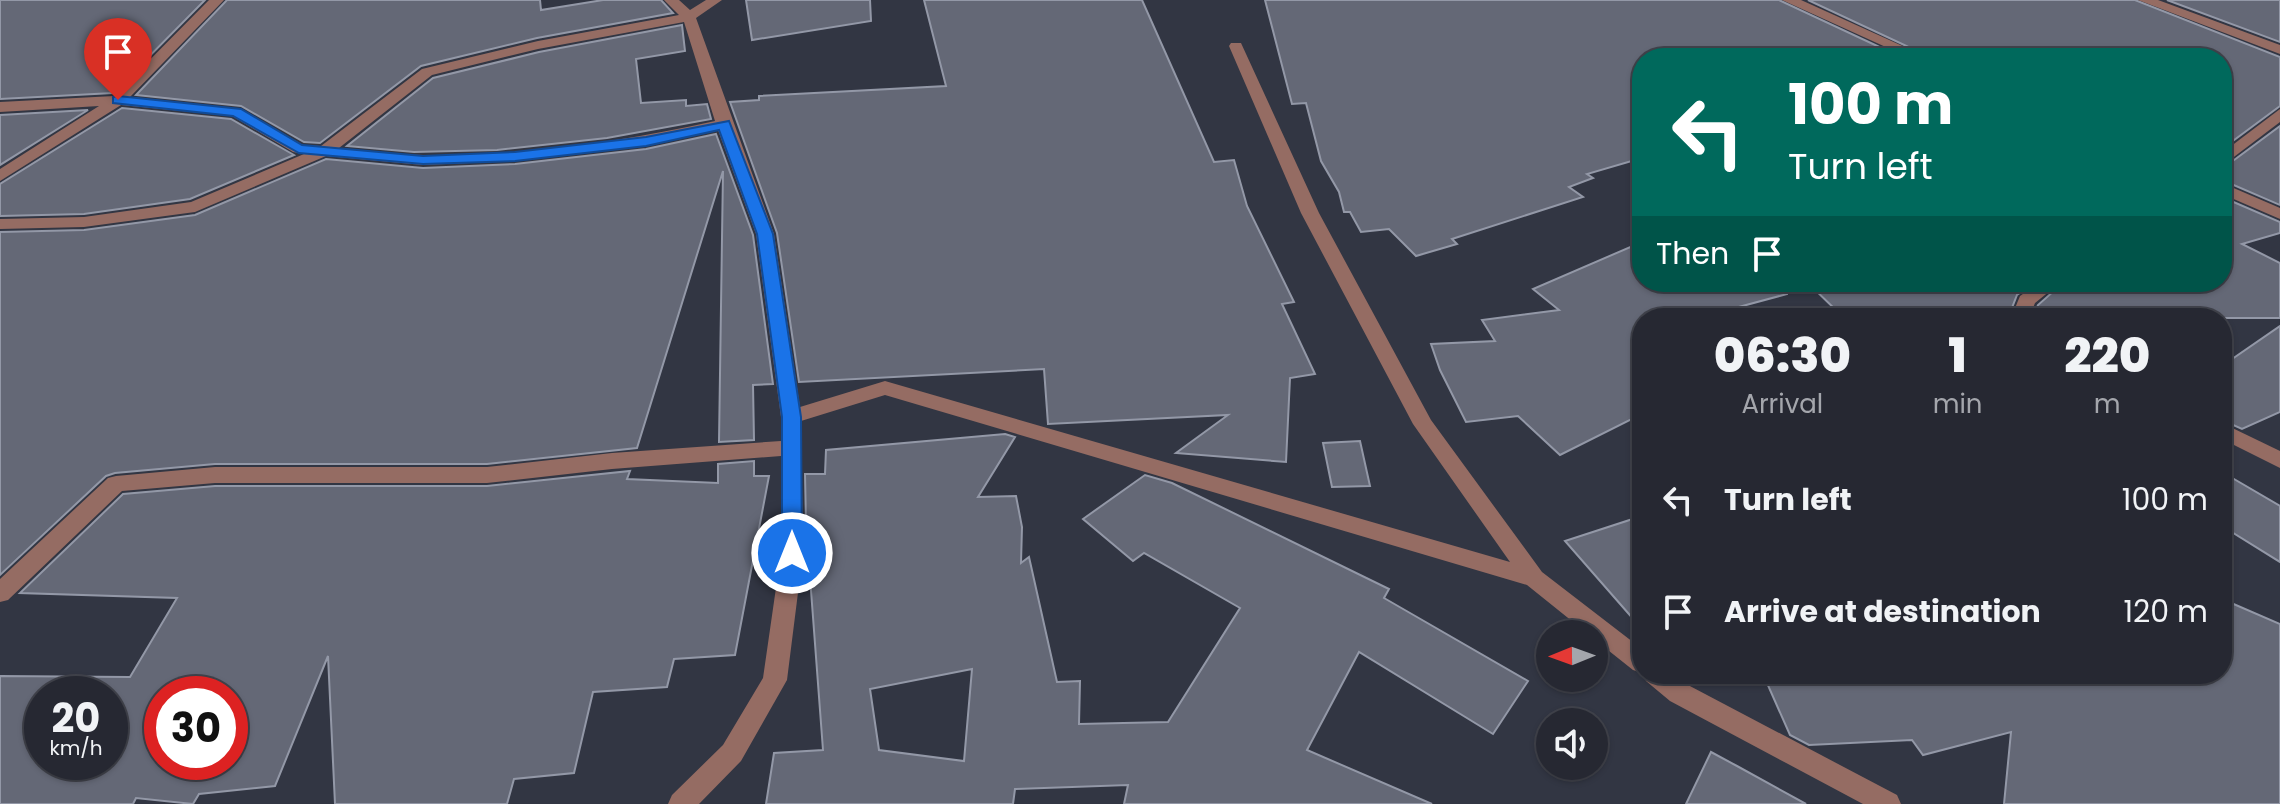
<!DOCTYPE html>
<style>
body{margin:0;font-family:Poppins,sans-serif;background:#32343e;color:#f1f3f6;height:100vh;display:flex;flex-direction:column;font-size:30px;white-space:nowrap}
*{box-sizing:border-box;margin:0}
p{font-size:26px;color:#a4a6ac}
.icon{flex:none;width:44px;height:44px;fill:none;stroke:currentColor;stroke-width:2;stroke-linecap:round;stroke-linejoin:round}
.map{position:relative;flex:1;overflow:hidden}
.drawer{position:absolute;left:1632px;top:308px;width:600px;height:376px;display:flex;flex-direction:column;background:#262832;border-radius:32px;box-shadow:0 2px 6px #0004,0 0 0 2px #42444d}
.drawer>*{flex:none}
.top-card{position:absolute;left:1632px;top:48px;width:600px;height:244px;border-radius:32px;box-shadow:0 2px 6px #0004,0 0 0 2px #42444d;background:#00695c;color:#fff;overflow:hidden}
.needle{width:52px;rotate:269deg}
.buttons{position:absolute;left:1536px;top:620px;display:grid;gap:16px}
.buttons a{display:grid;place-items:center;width:72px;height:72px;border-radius:50%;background:#262832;box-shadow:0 2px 6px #0004,0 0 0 2px #42444d;font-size:40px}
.speed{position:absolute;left:24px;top:676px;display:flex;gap:16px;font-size:40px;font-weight:700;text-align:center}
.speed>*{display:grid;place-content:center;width:104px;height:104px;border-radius:50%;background:#262832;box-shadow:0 2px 6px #0004,0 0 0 2px #42444d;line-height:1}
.speed small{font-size:20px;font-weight:400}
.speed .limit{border:12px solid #d22;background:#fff;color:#111}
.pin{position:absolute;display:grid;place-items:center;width:68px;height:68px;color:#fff;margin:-82px -34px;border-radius:50% 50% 50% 0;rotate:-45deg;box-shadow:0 0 8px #0007}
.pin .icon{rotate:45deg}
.me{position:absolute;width:88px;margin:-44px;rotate:0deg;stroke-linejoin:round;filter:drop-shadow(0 0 6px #0008)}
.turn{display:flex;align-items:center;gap:28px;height:168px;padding:0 24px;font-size:36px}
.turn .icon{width:104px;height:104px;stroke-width:2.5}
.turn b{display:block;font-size:56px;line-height:68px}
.then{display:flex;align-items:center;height:76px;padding:0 24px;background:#0003;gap:16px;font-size:30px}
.eta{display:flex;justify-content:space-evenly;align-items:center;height:136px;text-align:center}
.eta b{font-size:48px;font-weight:800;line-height:56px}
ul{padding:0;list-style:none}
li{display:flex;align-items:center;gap:24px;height:112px;padding:0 24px}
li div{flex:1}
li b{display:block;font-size:30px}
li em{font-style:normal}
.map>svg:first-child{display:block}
.building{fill:#646876;stroke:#9398a7;stroke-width:2;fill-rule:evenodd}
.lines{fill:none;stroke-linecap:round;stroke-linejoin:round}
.minor{fill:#956c63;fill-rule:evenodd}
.route{fill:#1a73e8;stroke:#114b97;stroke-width:2}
</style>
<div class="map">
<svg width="2280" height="804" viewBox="0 0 2280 804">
<rect width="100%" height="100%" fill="#323643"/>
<g class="building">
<polygon points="0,0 205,0 113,93 0,99"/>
<polygon points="227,0 540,0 541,10 603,0 661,0 673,13 537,38 421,66 320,143 304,142 241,106 136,95"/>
<polygon points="746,0 870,0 871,21 752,40"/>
<polygon points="924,0 1142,0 1214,162 1234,160 1247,206 1294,302 1282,304 1315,374 1290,378 1286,462 1176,453 1228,415 1048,424 1044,369 799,382 777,233 730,102 759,100 759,96 946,86"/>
<polygon points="1265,0 1779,0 1903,58 1642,58 1642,158 1587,174 1593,178 1569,187 1583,197 1452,239 1457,244 1416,256 1389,229 1361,232 1350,212 1344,212 1339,192 1321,161 1306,103 1292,104"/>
<polygon points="1808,0 2135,0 2280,57 2280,106 2222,149 2222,58 1932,58"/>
<polygon points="2167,0 2280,0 2280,42"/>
<polygon points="682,25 685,51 636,59 641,103 686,100 686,106 707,104 711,119 607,138 497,150 414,152 347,146 433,78 539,52"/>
<polygon points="122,108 231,119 294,155 190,199 84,214 0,216 0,184"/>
<polygon points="88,110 0,165 0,115"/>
<polygon points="2280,126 2280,205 2222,180 2222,169"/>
<polygon points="716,134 753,235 773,384 753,385 754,440 719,442 723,171 637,448 487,464 215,464 115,473 106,476 0,575 0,232 84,230 195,215 326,159 423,168 515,164 646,149"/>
<polygon points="2222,197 2280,222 2280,233 2242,244 2280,263 2280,318 2032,318 2038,305 2064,282 2222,282"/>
<polygon points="1642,242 1642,282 1786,282 1787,294 1698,318 1642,318 1642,414 1560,455 1518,416 1466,422 1440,370 1431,344 1495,341 1482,320 1559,310 1533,289"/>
<polygon points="1807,282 2035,282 2017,295 2008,318 1844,318"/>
<polygon points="2280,326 2280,412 2242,429 2222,420 2222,366"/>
<path d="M1005 434 1015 437 978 497 1016 496 1022 527 1021 563 1029 557 1057 682 1080 681 1079 724 1168 722 1240 608 1144 553 1133 561 1083 519 1145 475 1172 483 1389 589 1384 598 1528 681 1493 734 1359 652 1307 750 1432 804H1124L1128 785 1015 789 1013 804H766L774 753 823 750 806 524 805 474H825L826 450ZM972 669 964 761 879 750 870 689Z"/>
<polygon points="1360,441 1370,486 1332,487 1323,443"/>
<path d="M754 461V476H769L735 655 674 659 667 687 593 692 574 773 514 779 507 804H335L328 656 275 786 199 794 193 804 136 798 133 804H0V676L130 677 177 598 20 593 123 494 215 486H487L630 471 627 479 718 483V464ZM42 694H110V762H42ZM162 694H230V762H162Z"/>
<polygon points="2222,472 2280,506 2280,562 2222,526"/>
<polygon points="1642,516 1642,629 1565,541"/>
<polygon points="2222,599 2280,624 2280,804 2004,804 2011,732 1923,755 1912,740 1809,745 1790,735 1763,674 2222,674"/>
<polygon points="1711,752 1737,766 1806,804 1686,804"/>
</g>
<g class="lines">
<g class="minor">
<path d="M209 0H224L130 97 241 109 303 145 321 146 422 69 538 41 679 15 664 0H679L690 10 706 0H722L696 18 774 234 800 407 885 381 1510 562 1413 424 1301 213 1229 46 1231 43H1241L1319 213 1431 420 1542 572 1642 649V673L1633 670 1594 639V634H1588L1527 585 885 395 801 421 803 553 787 680 741 761 699 804H668L672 795 723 745 763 678 781 553V456L612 469 487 483H215L122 491 8 600 0 602V579L108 478 116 476 215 467H487L612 453 781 441V417L756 234 718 130 646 146 515 161 423 165 326 156 195 212 84 227 0 229V219L84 217 191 202 304 154 293 152 232 116 121 105 0 181V169L99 106 0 112V102L114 96ZM684 22 715 121C621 142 522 156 424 155 396 155 367 150 339 148L432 75 538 49Z"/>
<polygon points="1782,0 1801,0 1929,58 1910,58"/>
<polygon points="2138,0 2158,0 2280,45 2280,54"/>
<polygon points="2280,109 2280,122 2222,166 2222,153"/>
<polygon points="2222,183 2280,208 2280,219 2222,194"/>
<polygon points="2040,282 2061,282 2035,303 2029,318 2011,318 2020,296"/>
<polygon points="2222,423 2280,451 2280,468 2222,439"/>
<polygon points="1643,674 1673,674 1688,685 1897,795 1901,804 1863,804 1670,701 1646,681"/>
</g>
</g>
<polygon class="route" points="118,96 241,109 302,145 423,156 515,152 646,137 729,121 773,234 801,417 802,553 799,559 785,559 782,553 782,417 757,234 719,130 646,146 515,161 423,164 299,153 233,116 113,103 113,97"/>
</svg>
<div class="buttons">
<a><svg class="needle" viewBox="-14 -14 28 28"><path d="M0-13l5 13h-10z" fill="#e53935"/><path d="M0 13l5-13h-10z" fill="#a4a6ac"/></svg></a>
<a><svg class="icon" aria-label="sound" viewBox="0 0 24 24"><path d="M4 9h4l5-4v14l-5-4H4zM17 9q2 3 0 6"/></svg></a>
</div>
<div class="speed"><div>20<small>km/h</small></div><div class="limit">30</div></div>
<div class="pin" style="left:118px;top:100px;background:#d93025"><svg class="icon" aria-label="arrive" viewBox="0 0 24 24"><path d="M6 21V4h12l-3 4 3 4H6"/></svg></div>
<svg class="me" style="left:792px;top:553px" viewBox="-20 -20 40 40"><circle r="17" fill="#1a73e8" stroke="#fff" stroke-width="3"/><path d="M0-11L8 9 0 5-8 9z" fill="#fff"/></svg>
<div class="top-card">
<div class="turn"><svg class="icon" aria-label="left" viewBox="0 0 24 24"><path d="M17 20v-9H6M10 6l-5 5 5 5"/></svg><div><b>100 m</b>Turn left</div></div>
<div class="then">Then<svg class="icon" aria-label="arrive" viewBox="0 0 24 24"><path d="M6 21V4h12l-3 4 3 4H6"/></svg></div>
</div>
<section class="drawer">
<div class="eta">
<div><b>06:30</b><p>Arrival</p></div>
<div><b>1</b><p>min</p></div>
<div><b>220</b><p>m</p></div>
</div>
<ul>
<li><svg class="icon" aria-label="left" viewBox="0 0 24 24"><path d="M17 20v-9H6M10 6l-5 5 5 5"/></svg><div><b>Turn left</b></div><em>100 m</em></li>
<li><svg class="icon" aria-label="arrive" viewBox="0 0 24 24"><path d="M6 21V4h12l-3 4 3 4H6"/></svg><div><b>Arrive at destination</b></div><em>120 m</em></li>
</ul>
</section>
</div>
